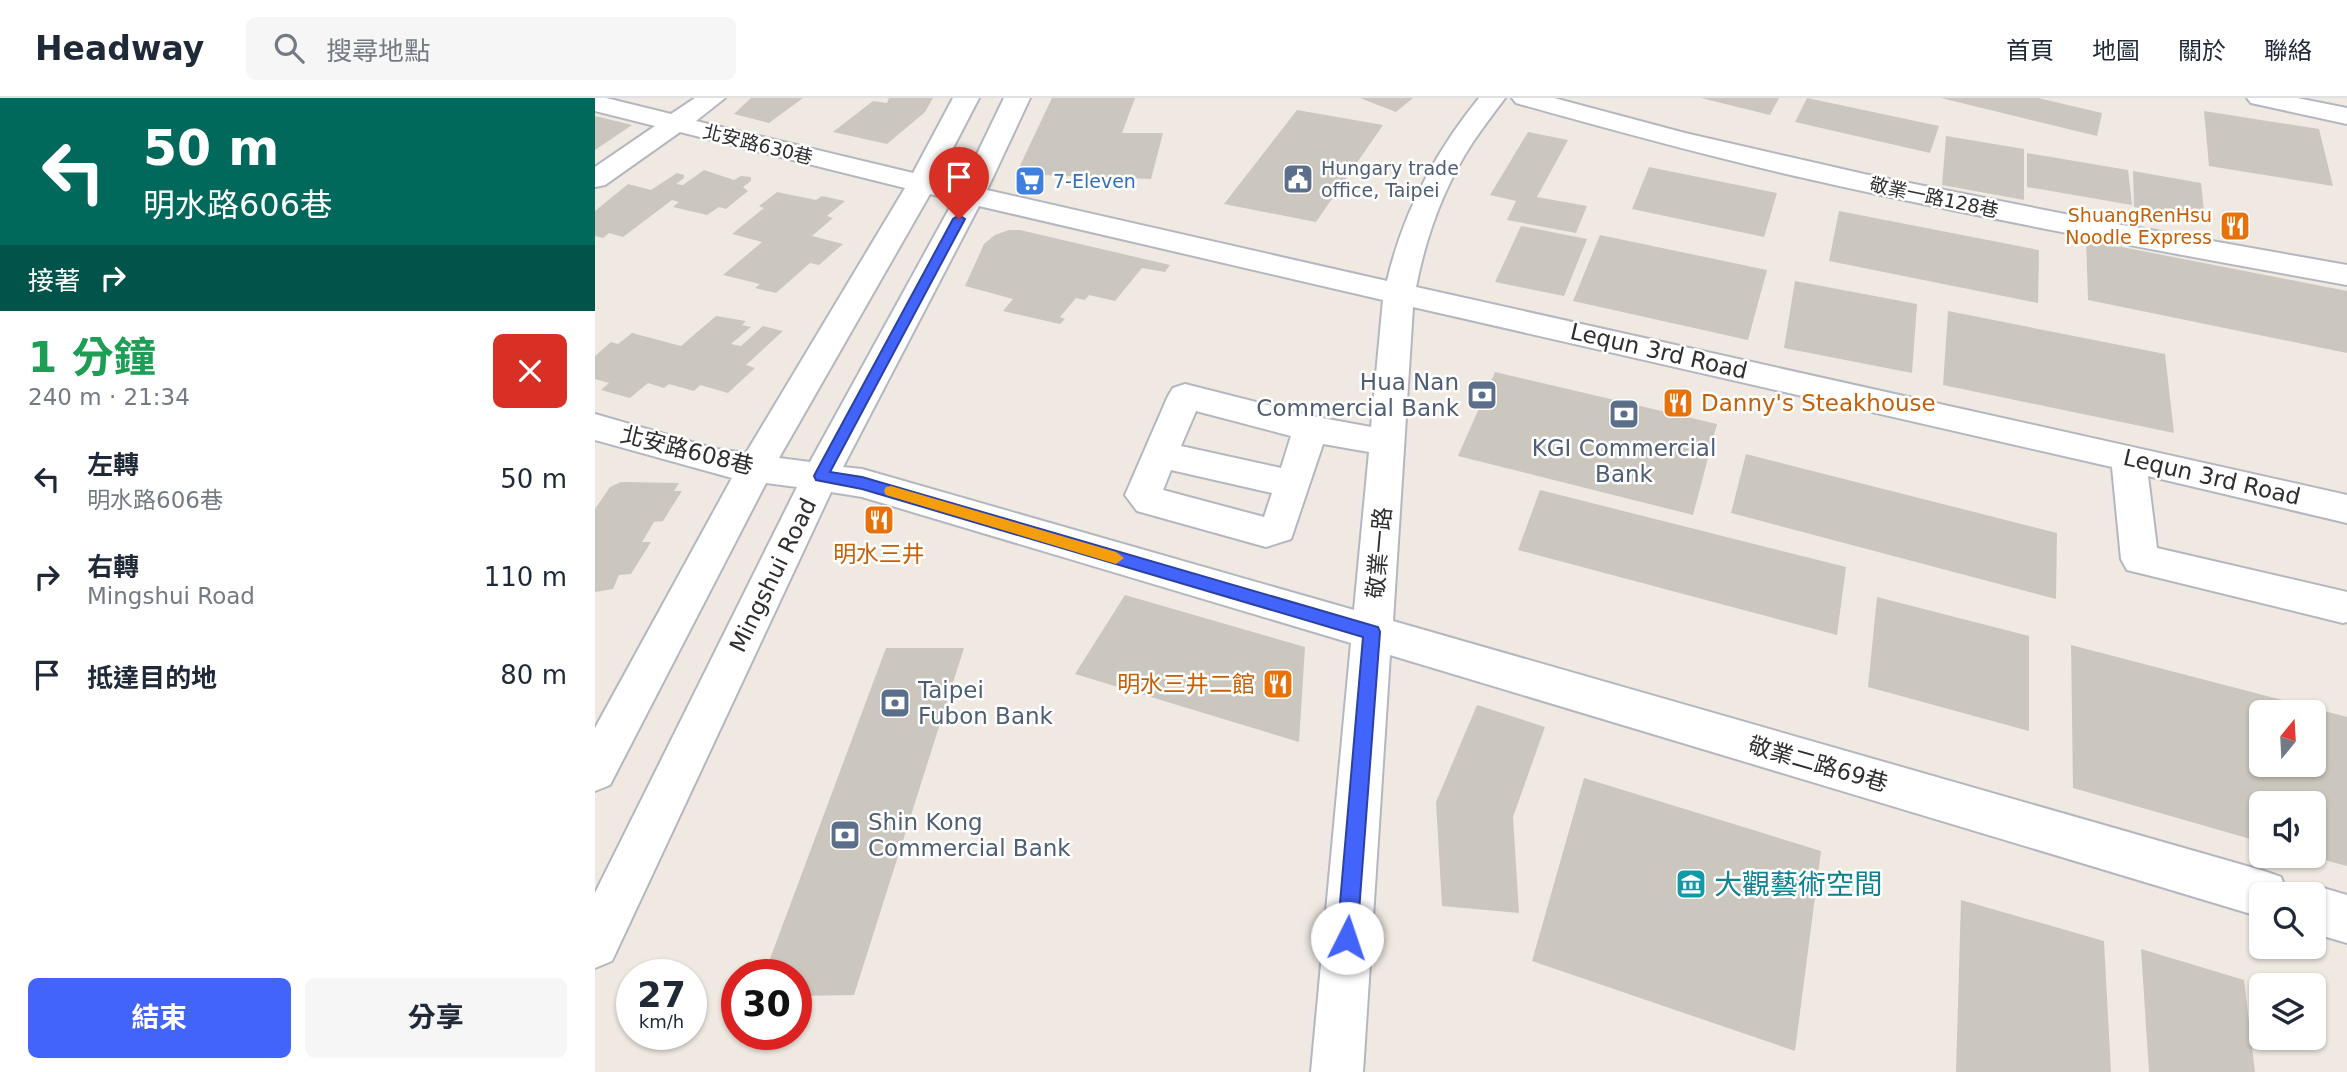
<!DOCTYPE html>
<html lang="zh-TW">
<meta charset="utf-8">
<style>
body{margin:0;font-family:"DejaVu Sans","Noto Sans TC",sans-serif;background:#f6f6f7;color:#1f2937;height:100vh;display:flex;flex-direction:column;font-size:26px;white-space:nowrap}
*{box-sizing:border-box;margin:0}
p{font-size:23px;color:#747a83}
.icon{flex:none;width:38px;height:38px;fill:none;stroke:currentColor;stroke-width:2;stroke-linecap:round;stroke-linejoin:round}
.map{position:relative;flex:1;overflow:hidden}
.sheet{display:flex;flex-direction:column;background:#fff;width:595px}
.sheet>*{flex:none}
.guide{background:#00695c;color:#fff;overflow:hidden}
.needle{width:46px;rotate:18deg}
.tools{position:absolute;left:1654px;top:602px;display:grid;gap:14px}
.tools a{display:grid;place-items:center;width:77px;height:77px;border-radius:10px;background:#fff;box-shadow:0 2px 5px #0004;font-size:35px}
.speed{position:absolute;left:21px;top:861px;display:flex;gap:14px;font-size:35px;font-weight:700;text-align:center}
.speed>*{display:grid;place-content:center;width:91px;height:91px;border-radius:50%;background:#fff;box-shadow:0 2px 5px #0004;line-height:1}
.speed small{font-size:18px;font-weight:400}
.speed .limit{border:10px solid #d22;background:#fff;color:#111}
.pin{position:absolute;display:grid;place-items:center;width:60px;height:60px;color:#fff;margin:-72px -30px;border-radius:50% 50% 50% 0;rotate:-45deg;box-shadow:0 0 7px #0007}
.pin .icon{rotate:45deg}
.me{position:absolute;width:77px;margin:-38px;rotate:4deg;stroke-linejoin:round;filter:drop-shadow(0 0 5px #0008)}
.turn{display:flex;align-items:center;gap:24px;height:147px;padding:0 28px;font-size:32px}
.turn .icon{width:91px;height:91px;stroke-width:2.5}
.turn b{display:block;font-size:49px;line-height:60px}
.then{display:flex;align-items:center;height:66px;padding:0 28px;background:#0003;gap:14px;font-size:26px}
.round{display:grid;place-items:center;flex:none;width:74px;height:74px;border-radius:10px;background:#f6f6f7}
.head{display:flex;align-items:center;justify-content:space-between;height:119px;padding:0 28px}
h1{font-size:42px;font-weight:700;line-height:52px;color:#1e9e55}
.primary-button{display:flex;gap:14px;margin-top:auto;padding:14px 28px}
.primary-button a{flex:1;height:80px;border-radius:10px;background:#4264fb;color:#fff;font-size:28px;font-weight:700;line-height:80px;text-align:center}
.primary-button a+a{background:#f6f6f7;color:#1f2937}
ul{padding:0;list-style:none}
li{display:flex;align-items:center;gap:21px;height:98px;padding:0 28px}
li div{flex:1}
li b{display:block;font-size:26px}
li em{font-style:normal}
header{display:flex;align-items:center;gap:42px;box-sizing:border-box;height:98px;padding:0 35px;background:#fff;border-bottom:2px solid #e0e1e3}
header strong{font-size:33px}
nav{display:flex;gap:38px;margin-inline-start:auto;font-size:24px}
.search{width:490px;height:63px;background:#f6f6f7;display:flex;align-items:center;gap:18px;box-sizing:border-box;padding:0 24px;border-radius:10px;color:#747a83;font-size:26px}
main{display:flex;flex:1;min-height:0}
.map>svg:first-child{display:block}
.building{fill:#cbc7bf;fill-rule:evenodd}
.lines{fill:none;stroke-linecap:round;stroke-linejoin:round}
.minor-casing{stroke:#b4b7c1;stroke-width:4}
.minor{fill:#fff;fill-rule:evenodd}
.route{fill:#4264fb;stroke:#2b41a3;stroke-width:2}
.slow{fill:#f59e0b}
.labels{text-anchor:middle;stroke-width:5;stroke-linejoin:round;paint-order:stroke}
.far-street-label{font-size:19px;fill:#2e2e2e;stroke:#fff}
.far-service-label{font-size:19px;fill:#4e5e75;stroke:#fff;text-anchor:start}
.far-shop-label{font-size:19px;fill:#366cbe;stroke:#fff;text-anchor:start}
.far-food-label{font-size:19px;fill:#c56008;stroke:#fff;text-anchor:end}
.street-label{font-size:23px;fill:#2e2e2e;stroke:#fff}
.service-label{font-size:23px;fill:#4e5e75;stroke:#fff;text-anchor:start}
.food-label{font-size:23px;fill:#c56008;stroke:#fff;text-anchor:start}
.near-culture-label{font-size:28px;fill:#0d838f;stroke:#fff;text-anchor:start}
</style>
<header>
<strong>Headway</strong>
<div class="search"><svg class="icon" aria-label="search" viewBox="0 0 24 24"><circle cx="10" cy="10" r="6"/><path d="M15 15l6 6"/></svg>搜尋地點</div>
<nav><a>首頁</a><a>地圖</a><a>關於</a><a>聯絡</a></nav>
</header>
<main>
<section class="sheet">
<div class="guide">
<div class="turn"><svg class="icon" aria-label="left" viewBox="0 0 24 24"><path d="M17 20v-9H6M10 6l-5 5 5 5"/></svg><div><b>50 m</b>明水路606巷</div></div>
<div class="then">接著<svg class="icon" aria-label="right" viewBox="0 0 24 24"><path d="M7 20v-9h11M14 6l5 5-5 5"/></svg></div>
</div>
<div class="head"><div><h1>1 分鐘</h1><p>240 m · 21:34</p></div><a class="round" style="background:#d93025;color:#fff"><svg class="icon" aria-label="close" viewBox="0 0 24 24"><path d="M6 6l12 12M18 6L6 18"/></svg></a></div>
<ul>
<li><svg class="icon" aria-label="left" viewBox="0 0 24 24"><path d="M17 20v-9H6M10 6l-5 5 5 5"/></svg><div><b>左轉</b><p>明水路606巷</p></div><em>50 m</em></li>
<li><svg class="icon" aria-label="right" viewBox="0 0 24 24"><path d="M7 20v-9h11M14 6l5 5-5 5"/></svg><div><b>右轉</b><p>Mingshui Road</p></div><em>110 m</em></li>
<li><svg class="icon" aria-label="arrive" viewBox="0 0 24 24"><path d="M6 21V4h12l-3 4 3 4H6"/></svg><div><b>抵達目的地</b></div><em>80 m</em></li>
</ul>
<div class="primary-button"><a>結束</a><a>分享</a></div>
</section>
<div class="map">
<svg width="1752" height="974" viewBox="0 0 1752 974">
<rect width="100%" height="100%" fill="#efe9e1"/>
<g class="building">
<polygon points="156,0 208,0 174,25 139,16"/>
<polygon points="294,0 338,0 330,14 292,46 238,34 278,3 292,5"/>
<polygon points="457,0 540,0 527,35 568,35 556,81 421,76"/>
<polygon points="765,0 818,0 801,14"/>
<polygon points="1106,0 1184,0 1175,17"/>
<polygon points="1212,0 1344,28 1335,55 1200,24"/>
<polygon points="1346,0 1443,0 1507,15 1502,38"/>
<polygon points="702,12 788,27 721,124 629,106"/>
<polygon points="1609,13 1724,31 1738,88 1614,68"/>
<polygon points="0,18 37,27 0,52"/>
<polygon points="933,34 973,42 942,99 992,108 981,135 912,122 921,103 895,97"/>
<polygon points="1351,38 1429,51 1429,102 1347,87"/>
<polygon points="1432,55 1533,72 1537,107 1432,89"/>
<polygon points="1054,69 1182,95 1169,139 1037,111"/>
<polygon points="109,72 139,82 146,78 156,79 156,83 148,89 153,93 131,111 124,109 112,117 78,109 84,104 77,102 28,139 14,135 8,140 0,138 0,113 33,86 56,92 82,75 89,77 89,80 81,86 88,87"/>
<polygon points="1538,73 1606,85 1610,122 1539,109"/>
<polygon points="182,94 221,102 227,98 250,103 232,118 238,120 217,138 248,146 224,167 215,165 181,195 160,190 165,186 128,177 167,144 137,136 169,110 164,108"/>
<polygon points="1244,113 1444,152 1443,205 1234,163"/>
<polygon points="926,128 992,141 969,198 900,184"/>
<polygon points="414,132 425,132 575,167 570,174 547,170 520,203 494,197 490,202 481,200 465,219 470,221 465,226 408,213 418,201 370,188 389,146 400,137"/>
<polygon points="1005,137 1172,172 1153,242 978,203"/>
<polygon points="1491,142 1752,193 1752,255 1493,202"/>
<polygon points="1200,183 1322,206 1317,275 1189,250"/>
<polygon points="1353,213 1570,256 1579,335 1348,287"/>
<polygon points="121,218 151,223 147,227 156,229 136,246 146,248 168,228 188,233 151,267 160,270 133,295 105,287 99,293 74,286 69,290 53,285 35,300 6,292 14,285 0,281 0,258 16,244 23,246 37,235 86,248"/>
<polygon points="900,274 1122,326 1098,417 863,358"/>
<polygon points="1151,356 1462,435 1461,501 1136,415"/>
<polygon points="26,384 84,385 79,393 87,393 68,423 59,424 47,444 56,444 36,476 24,477 18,491 0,494 0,411 15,389"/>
<polygon points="945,392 1251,469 1242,537 923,452"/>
<polygon points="530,497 710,549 704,644 480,576"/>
<polygon points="1282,499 1434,538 1434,633 1273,589"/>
<path d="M1476 547 1752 619V768L1718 759V705H1666V744L1478 690ZM1666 614H1718V667H1666Z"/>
<polygon points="291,550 369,550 259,897 201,898 201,877 169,877"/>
<polygon points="882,607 950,629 918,719 924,815 847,808 841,704"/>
<polygon points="989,680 1226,753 1200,953 937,863"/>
<polygon points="1366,802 1509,843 1516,974 1361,974"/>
<polygon points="1546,851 1649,882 1660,974 1554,974"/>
</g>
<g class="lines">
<g class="minor-casing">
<g id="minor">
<path d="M0 0H11L76 16 100 0H130L101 23 318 75 358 0H384L342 81 367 87 409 0H435L392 92 792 183C808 115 840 54 884 0H910C899 15 888 29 878 44 849 88 831 138 821 189L1752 397V425L1553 378 1562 450 1752 494V524L1748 525 1532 472 1526 461 1517 369 818 209 798 523 1669 773 1686 779 1692 796H1666V819L795 557 768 974H716L756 545 267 399 236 394 17 863 0 870V795L202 389 171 385 15 687 0 693V630L137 380 0 342V316L121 351 151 355 310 90 85 34 10 87 0 89V69L60 28 0 13ZM335 96 359 102 215 364 184 360ZM384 108 788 202 776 329 716 318 590 286 578 290 573 298 530 397 542 413 671 449 696 441 728 346 774 354 759 512 267 371 248 369ZM601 313 696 338 686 370 586 348ZM576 372 677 395 669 419 568 392Z"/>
<path d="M917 0H959L1090 35 1269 76 1510 124 1752 167V187C1563 153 1374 118 1187 75 1098 54 1010 30 921 5Z"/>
<polygon points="1652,0 1702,0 1752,10 1752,26 1656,5"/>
<polygon points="1718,787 1752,797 1752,845 1718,835 1718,796 1700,796"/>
</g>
</g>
<use href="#minor" class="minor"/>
</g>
<polygon class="route" points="364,117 370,121 235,374 267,379 783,529 785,534 762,840 759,847 752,850 745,847 742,840 768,539 267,391 221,382 219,378 221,374 358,121"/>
<polygon class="slow" points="296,388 521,454 529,460 521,466 291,397 289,393 291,389"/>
<defs>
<g id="civic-square" transform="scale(1.575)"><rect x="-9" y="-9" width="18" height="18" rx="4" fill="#5c6f8a" stroke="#fff"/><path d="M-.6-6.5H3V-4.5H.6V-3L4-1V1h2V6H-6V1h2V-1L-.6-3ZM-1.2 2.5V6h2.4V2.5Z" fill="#fff"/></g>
<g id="supermarket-square" transform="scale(1.575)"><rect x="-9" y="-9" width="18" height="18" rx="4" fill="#3f7fe0" stroke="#fff"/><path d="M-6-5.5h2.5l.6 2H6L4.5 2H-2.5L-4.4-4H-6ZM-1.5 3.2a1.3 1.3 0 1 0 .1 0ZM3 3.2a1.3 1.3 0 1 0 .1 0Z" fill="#fff"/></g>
<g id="restaurant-square" transform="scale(1.575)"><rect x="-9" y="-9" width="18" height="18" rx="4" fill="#e8710a" stroke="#fff"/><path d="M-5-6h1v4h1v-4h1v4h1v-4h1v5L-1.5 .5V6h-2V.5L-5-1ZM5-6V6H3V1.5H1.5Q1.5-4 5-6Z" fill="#fff"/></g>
<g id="bank-square" transform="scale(1.575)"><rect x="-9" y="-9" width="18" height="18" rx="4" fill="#5c6f8a" stroke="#fff"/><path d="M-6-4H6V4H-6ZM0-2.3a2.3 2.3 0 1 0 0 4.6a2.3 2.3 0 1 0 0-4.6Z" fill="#fff"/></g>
<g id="museum-square" transform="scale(1.575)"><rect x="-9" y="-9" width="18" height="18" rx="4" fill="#0f9aa8" stroke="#fff"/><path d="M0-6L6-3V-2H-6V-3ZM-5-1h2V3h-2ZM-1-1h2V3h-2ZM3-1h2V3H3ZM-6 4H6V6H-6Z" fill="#fff"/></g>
</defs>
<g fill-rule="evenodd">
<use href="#civic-square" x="703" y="81"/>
<use href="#supermarket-square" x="435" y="83"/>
<use href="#restaurant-square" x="1640" y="128"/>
<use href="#bank-square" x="887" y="297"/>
<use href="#restaurant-square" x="1083" y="305"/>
<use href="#bank-square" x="1029" y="316"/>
<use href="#restaurant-square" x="284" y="422"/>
<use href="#restaurant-square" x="683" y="586"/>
<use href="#bank-square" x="300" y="605"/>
<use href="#bank-square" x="250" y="737"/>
<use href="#museum-square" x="1096" y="786"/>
</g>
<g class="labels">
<g class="far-street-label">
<text transform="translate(163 46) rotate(14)" y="7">北安路630巷</text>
<text transform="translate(1339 99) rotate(12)" y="7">敬業一路128巷</text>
</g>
<g class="far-service-label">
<text x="726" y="77">Hungary trade<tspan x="726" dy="22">office, Taipei</tspan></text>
</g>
<g class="far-shop-label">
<text x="458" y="90">7-Eleven</text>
</g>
<g class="far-food-label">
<text x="1617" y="124">ShuangRenHsu<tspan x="1617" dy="22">Noodle Express</tspan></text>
</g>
<g class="street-label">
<text transform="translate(1064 253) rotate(13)" y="8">Lequn 3rd Road</text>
<text transform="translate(92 352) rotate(14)" y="8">北安路608巷</text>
<text transform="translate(1617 379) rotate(13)" y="8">Lequn 3rd Road</text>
<text transform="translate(784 455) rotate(-85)" y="8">敬業一路</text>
<text transform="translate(178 477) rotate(-64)" y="8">Mingshui Road</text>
<text transform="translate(1223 666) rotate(16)" y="8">敬業二路69巷</text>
</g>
<g class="service-label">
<text x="864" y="292" text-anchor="end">Hua Nan<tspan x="864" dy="26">Commercial Bank</tspan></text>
<text x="1029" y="358" text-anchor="middle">KGI Commercial<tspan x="1029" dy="26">Bank</tspan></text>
<text x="323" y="600">Taipei<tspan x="323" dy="26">Fubon Bank</tspan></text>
<text x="273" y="732">Shin Kong<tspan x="273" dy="26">Commercial Bank</tspan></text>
</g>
<g class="food-label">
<text x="1106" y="313">Danny's Steakhouse</text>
<text x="284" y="464" text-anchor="middle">明水三井</text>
<text x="660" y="594" text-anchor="end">明水三井二館</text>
</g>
<g class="near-culture-label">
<text x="1119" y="796">大觀藝術空間</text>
</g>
</g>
</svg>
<div class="tools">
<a><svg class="needle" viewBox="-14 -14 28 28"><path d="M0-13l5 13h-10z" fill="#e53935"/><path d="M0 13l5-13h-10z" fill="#747a83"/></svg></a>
<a><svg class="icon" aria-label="sound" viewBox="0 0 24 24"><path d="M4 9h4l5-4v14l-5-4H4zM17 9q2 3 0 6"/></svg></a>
<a><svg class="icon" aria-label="search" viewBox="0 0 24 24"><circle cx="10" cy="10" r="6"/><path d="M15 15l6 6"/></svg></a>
<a><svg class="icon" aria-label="layers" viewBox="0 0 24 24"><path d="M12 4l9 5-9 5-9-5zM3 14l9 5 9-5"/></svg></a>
</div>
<div class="speed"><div>27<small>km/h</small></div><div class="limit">30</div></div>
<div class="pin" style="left:364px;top:121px;background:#d93025"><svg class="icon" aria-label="arrive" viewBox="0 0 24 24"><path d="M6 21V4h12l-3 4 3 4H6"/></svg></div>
<svg class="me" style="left:752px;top:840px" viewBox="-20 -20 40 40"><circle r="19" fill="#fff"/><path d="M0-13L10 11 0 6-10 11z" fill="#4264fb"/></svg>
</div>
</main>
